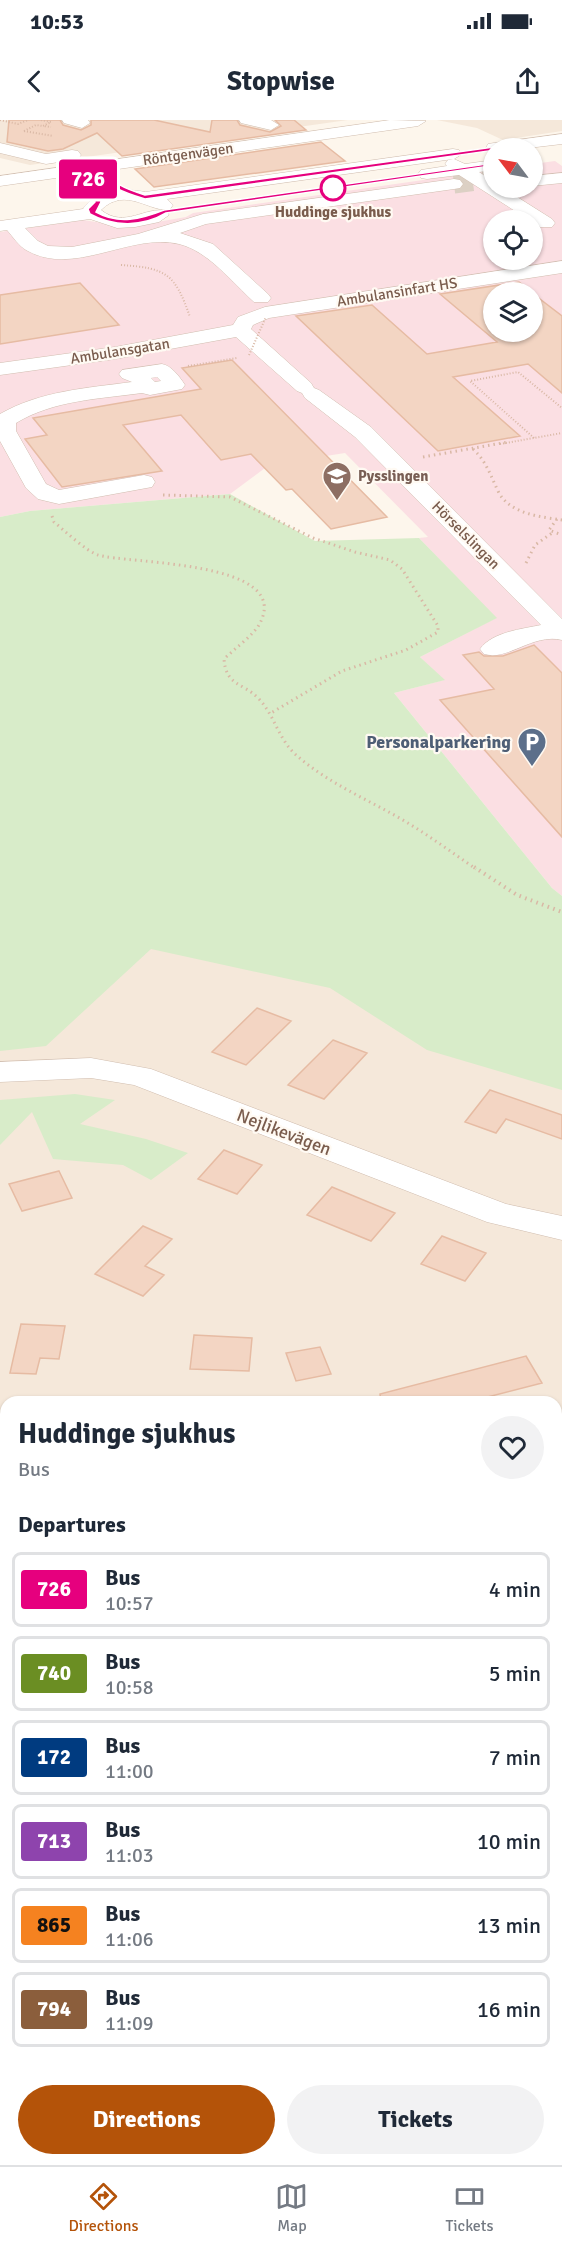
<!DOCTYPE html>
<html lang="en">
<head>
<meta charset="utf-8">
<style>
  body { margin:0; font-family:Signika,sans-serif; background:#f2f2f3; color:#1f2937; height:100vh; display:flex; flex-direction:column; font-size:22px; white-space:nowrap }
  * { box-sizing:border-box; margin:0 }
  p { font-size:20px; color:#747a83 }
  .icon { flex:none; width:33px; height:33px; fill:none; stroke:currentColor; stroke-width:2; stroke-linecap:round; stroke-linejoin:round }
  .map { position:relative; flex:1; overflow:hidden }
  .side { position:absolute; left:0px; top:1276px; width:562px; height:770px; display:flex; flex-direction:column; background:#fff; border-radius:18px 18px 0 0; box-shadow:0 2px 4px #0004 }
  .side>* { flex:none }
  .badge { padding:0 12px; border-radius:4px; font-size:21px; line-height:39px }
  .needle { width:39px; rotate:302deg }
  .controls { position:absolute; left:483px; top:18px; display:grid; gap:12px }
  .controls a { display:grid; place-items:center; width:60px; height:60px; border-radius:50%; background:#fff; box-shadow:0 2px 4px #0004; font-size:30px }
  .map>.badge { position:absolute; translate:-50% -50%; box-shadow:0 0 0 3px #fff }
  h2 { padding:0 18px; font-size:22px; line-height:54px }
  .round { display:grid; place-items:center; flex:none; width:63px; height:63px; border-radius:32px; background:#f2f2f3 }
  .overview { display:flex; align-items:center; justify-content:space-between; height:102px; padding:0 18px }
  h1 { font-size:28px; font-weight:800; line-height:45px }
  .button { display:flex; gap:12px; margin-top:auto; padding:12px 18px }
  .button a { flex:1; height:69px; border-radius:36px; background:#b45309; color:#fff; font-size:24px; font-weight:800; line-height:69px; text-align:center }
  .button a+a { background:#f2f2f3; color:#1f2937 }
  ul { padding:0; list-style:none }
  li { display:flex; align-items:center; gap:18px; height:75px; margin:0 12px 9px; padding:0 6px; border:3px solid #e0e1e3; border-radius:9px }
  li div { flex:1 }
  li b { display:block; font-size:22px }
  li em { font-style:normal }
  li .badge { min-width:66px; font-weight:700; text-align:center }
  .status { display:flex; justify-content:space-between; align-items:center; height:42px; padding:0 30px; background:#fff; direction:ltr }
  .status svg { height:16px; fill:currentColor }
  header { display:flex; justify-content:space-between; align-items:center; height:78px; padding:0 18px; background:#fff; font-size:27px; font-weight:800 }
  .dock { display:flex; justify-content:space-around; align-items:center; height:84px; border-top:2px solid #e0e1e3; background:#fff; font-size:16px; color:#747a83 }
  .dock a { display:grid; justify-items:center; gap:3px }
  .dock .selected { color:#b45309 }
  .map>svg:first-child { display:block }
</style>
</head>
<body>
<div class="status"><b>10:53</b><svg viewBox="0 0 49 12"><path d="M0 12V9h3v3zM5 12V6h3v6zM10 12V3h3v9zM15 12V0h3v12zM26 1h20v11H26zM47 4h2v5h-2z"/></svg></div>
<header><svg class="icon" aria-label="back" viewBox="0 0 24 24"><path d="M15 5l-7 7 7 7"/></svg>Stopwise<svg class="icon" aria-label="share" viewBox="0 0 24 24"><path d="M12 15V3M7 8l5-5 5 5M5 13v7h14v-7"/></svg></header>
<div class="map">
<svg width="562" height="2045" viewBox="0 0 562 2045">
  <rect width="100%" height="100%" fill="#fdf6ec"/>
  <path fill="#f5e8da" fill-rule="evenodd" d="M0 0H348L30 45 0 38Z
    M437 0H562V11L503 20 477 8Z
    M0 558 562 883V2045H0ZM6 1282H556V2040H6Z"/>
  <path fill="#fbdfe3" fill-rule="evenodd" d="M555 41 562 46V776L552 768 394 573 444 560 420 537 496 498 419 418 428 417 345 333 269 345 230 374 30 391 0 397V112L83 100 128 107 186 97 193 93 493 50 494 68H532L533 44ZM494 100H532V140H494ZM494 172H532V212H494Z"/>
  <path fill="#d8ecc9" d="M230 374 315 421 419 418 497 498 420 537 445 560 394 573 552 768 562 776V970L427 930 330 868 151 829 46 926 0 931V397L30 391Z
    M75 974 115 980 80 1004 146 1019 188 1033 151 1060 123 1045 53 1039 32 992 0 1025V980Z
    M0 1459H6V2040H271V2045H0Z"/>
  <path fill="#f3d5c3" stroke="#e6bba3" stroke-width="1.5" d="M9 0H60L63 5 81 10 91 5V0H154L210 12 212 0H237L240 5 270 12 281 6 275 0H294L306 10 122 36 97 13 63 29 48 31 7 22Z
    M321 22 345 41 154 67 135 49Z
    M519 162 532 172H494V212H532V173L562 196V273L528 244 453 257 520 316 438 331 296 196 372 185 427 234 497 222 440 174Z
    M80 163 119 205 0 224V175Z
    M232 240 387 397 331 409 292 369 286 370 251 334 221 340 181 295 123 305 162 351 62 367 25 319 47 315 33 298 201 269 182 248Z
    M534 525 562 553V717L440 580 494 569 463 535 479 532 484 536H503Z
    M257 888 291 901 246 945 212 932Z
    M333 920 367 933 324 979 288 965Z
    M490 970 562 995V1019L506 999 496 1013 465 1002Z
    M224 1030 262 1045 237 1074 198 1059Z
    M59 1051 72 1078 22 1091 9 1064Z
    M332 1067 395 1093 371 1121 307 1095Z
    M143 1106 172 1119 145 1146 164 1155 143 1176 95 1154Z
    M442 1116 486 1133 465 1161 421 1144Z
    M21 1204 65 1206 59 1239 40 1238 36 1254 10 1253Z
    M194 1215 252 1218 249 1251 190 1249Z
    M320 1227 331 1254 296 1261 286 1233Z
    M526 1236 542 1263 468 1282H381L380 1274Z"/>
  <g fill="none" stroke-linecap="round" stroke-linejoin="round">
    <path stroke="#dcd0c4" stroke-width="19" stroke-dasharray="19 10" stroke-linecap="butt" d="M454 64 494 59"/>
    <g stroke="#d1beb0" stroke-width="1">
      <path id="minor" d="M62 0H88L90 3 82 8 64 3Z
        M239 0H271L279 5 271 10 241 3Z
        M390 0 426 1 418 6 0 66V56Z
        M562 14V24L528 28H494V33L486 28 488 24 494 23Z
        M0 23 46 34 72 30 78 31 81 35 78 39 46 44 0 33Z
        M453 29 459 30 462 34 454 39 465 44 494 40V50L479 52 494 62V68H503L552 99 555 103 552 107H540L459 55 427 59 421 58 418 54 421 50 447 46 445 44 448 40 453 39 167 79 173 85 170 89C151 94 126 65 101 90 125 109 145 86 166 91L169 95 159 102 135 107 117 108 90 99 25 108 38 121 48 126 72 127 138 114 203 94 454 59 460 60 463 64 460 68 454 69 206 104 180 113 213 124 268 174 271 178 268 182H254C232 162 208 131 179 124 130 112 74 158 26 130 19 126 13 117 7 110L0 111V101L83 89C97 69 123 68 145 72Z
        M562 53V63L532 66V56Z
        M562 141V153L269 198 253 205 251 209 311 263 314 268 319 270 371 307 562 499V520C532 513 509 541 484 534L480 529C492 512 522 509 541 505L355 317 305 278 302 273 297 271 236 217 115 239 0 255V243L115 227 233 205 238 197 265 187Z
        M162 244C172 246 179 256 185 265L182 269 150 275 142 273C99 279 54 280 16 303V311L46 364 59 370 144 355 152 357 155 362 152 367 59 384 38 379 26 368 0 321V294C40 271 87 268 132 262L122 258 119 254 122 250ZM157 257 161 261 155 262 151 258Z
        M91 938 151 949 506 1084 562 1096V1120L487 1102 134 965 91 958 0 962V942Z
        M562 1340V1370L556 1372V1342Z
        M0 1416H6V1448H0Z
        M556 1911 562 1913V1977L556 1975Z"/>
    </g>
    <path stroke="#d9b8a5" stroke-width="2" stroke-dasharray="1 2" stroke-linecap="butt" d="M0 0 18 4 28 0
      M41 0 51 2 43 6 51 7
      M24 11 53 16
      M24 11 36 5 43 6
      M121 145C167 148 175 154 190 197
      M188 246 237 238
      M534 318 470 261 518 252 562 288
      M500 324 562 313"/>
    <path stroke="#d9b8a5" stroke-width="3" stroke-dasharray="1.5 4" stroke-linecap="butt" d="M473 329C487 342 491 357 499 373 511 394 541 397 562 400
      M423 337 508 322
      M163 375 230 377 313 418 355 432 390 440 402 449 438 506V512L406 530 342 551 271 593
      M52 396 54 402C65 411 86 431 98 435 127 444 293 440 260 503 255 514 233 530 224 539 226 566 242 562 258 578 274 594 278 618 295 634 325 661 362 677 396 696 424 712 450 731 476 749
      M557 399 549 410 562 415
      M526 443 535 425 552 413"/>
    <path stroke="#d9b8a5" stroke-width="4" stroke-dasharray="1.5 4.5" stroke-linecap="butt" d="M474 747 517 775 562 792"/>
    <use href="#minor" fill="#fff" fill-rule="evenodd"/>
    <path stroke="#d9b8a5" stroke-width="2" stroke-dasharray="1 2" stroke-linecap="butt" d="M249 235 266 197"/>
  </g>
  <path fill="#e6007e" stroke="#fff" stroke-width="1.5" d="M494 27 496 30 145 79C122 72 111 68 95 50L80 52 98 65 101 82 96 92C119 105 141 99 164 90L494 43 497 45 166 93C143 107 113 107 90 94L88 89 95 82 92 66 71 51 98 46C114 64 123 68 145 75Z"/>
  <defs>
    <g id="school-pin" transform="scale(1.5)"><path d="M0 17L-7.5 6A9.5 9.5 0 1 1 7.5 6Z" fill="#8d6e63" stroke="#fffaf3"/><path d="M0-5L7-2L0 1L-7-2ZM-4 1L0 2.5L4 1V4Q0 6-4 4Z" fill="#fff"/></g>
    <g id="parking-pin" transform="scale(1.5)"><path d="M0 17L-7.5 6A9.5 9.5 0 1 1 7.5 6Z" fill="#5c6f8a" stroke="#fffaf3"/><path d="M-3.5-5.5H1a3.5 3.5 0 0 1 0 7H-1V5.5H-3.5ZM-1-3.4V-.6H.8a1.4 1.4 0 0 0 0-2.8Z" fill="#fff"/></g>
  </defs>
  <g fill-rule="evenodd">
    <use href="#school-pin" x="337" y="356"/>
    <use href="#parking-pin" x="532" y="622"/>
  </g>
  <circle fill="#fff" stroke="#e6007e" stroke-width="3" cx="333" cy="68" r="12"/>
  <g text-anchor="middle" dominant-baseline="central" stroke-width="4.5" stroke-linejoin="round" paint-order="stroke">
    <g font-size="15" fill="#7a5c4d" stroke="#fffaf3">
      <text transform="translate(188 34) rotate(-8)">Röntgenvägen</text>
      <text transform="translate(397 172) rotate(-9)">Ambulansinfart HS</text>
      <text transform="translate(120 231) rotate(-9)">Ambulansgatan</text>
      <text transform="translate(466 415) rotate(45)">Hörselslingan</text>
    </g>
    <g font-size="15" font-weight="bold" fill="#7a5c4d" stroke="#fffaf3">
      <text x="333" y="92">Huddinge sjukhus</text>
    </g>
    <g font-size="15" font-weight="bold" fill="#785e54" stroke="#fffaf3" text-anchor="start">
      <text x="358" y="356">Pysslingen</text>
    </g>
    <g font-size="18" font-weight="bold" fill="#4e5e75" stroke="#fffaf3" text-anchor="end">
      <text x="511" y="622">Personalparkering</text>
    </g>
    <g font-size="18" fill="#7a5c4d" stroke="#fffaf3">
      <text transform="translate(284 1012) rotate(21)">Nejlikevägen</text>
    </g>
  </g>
</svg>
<div class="controls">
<a><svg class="needle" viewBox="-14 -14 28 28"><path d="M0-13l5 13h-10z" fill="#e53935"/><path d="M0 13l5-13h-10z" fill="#747a83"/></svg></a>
<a><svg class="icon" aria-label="locate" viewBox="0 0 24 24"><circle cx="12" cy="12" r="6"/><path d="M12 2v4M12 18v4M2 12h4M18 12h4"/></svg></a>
<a><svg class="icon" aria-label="layers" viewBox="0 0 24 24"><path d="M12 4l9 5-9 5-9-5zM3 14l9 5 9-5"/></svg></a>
</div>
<b class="badge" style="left:88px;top:59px;background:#e6007e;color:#fff">726</b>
<section class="side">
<div class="overview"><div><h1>Huddinge sjukhus</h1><p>Bus</p></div><a class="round"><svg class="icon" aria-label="heart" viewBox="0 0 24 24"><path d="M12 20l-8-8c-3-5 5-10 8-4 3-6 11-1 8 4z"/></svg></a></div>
<h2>Departures</h2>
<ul>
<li><span class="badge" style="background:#e6007e;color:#fff">726</span><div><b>Bus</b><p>10:57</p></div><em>4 min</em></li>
<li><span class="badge" style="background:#6b8e23;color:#fff">740</span><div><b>Bus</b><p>10:58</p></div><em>5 min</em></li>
<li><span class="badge" style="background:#003b80;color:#fff">172</span><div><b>Bus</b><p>11:00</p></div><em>7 min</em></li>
<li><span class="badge" style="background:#8e44ad;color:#fff">713</span><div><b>Bus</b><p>11:03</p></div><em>10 min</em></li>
<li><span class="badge" style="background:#f58220;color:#111">865</span><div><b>Bus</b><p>11:06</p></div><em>13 min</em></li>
<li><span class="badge" style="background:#8b5e3c;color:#fff">794</span><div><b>Bus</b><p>11:09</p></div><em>16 min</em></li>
</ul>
<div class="button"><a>Directions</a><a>Tickets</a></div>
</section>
</div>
<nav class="dock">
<a class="selected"><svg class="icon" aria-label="directions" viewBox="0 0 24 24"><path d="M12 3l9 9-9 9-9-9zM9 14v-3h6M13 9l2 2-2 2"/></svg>Directions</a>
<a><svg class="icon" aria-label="map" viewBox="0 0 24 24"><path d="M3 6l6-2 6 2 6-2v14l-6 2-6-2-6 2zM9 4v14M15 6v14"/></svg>Map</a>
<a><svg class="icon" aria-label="tickets" viewBox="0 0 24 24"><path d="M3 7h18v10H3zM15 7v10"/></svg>Tickets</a>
</nav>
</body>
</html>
